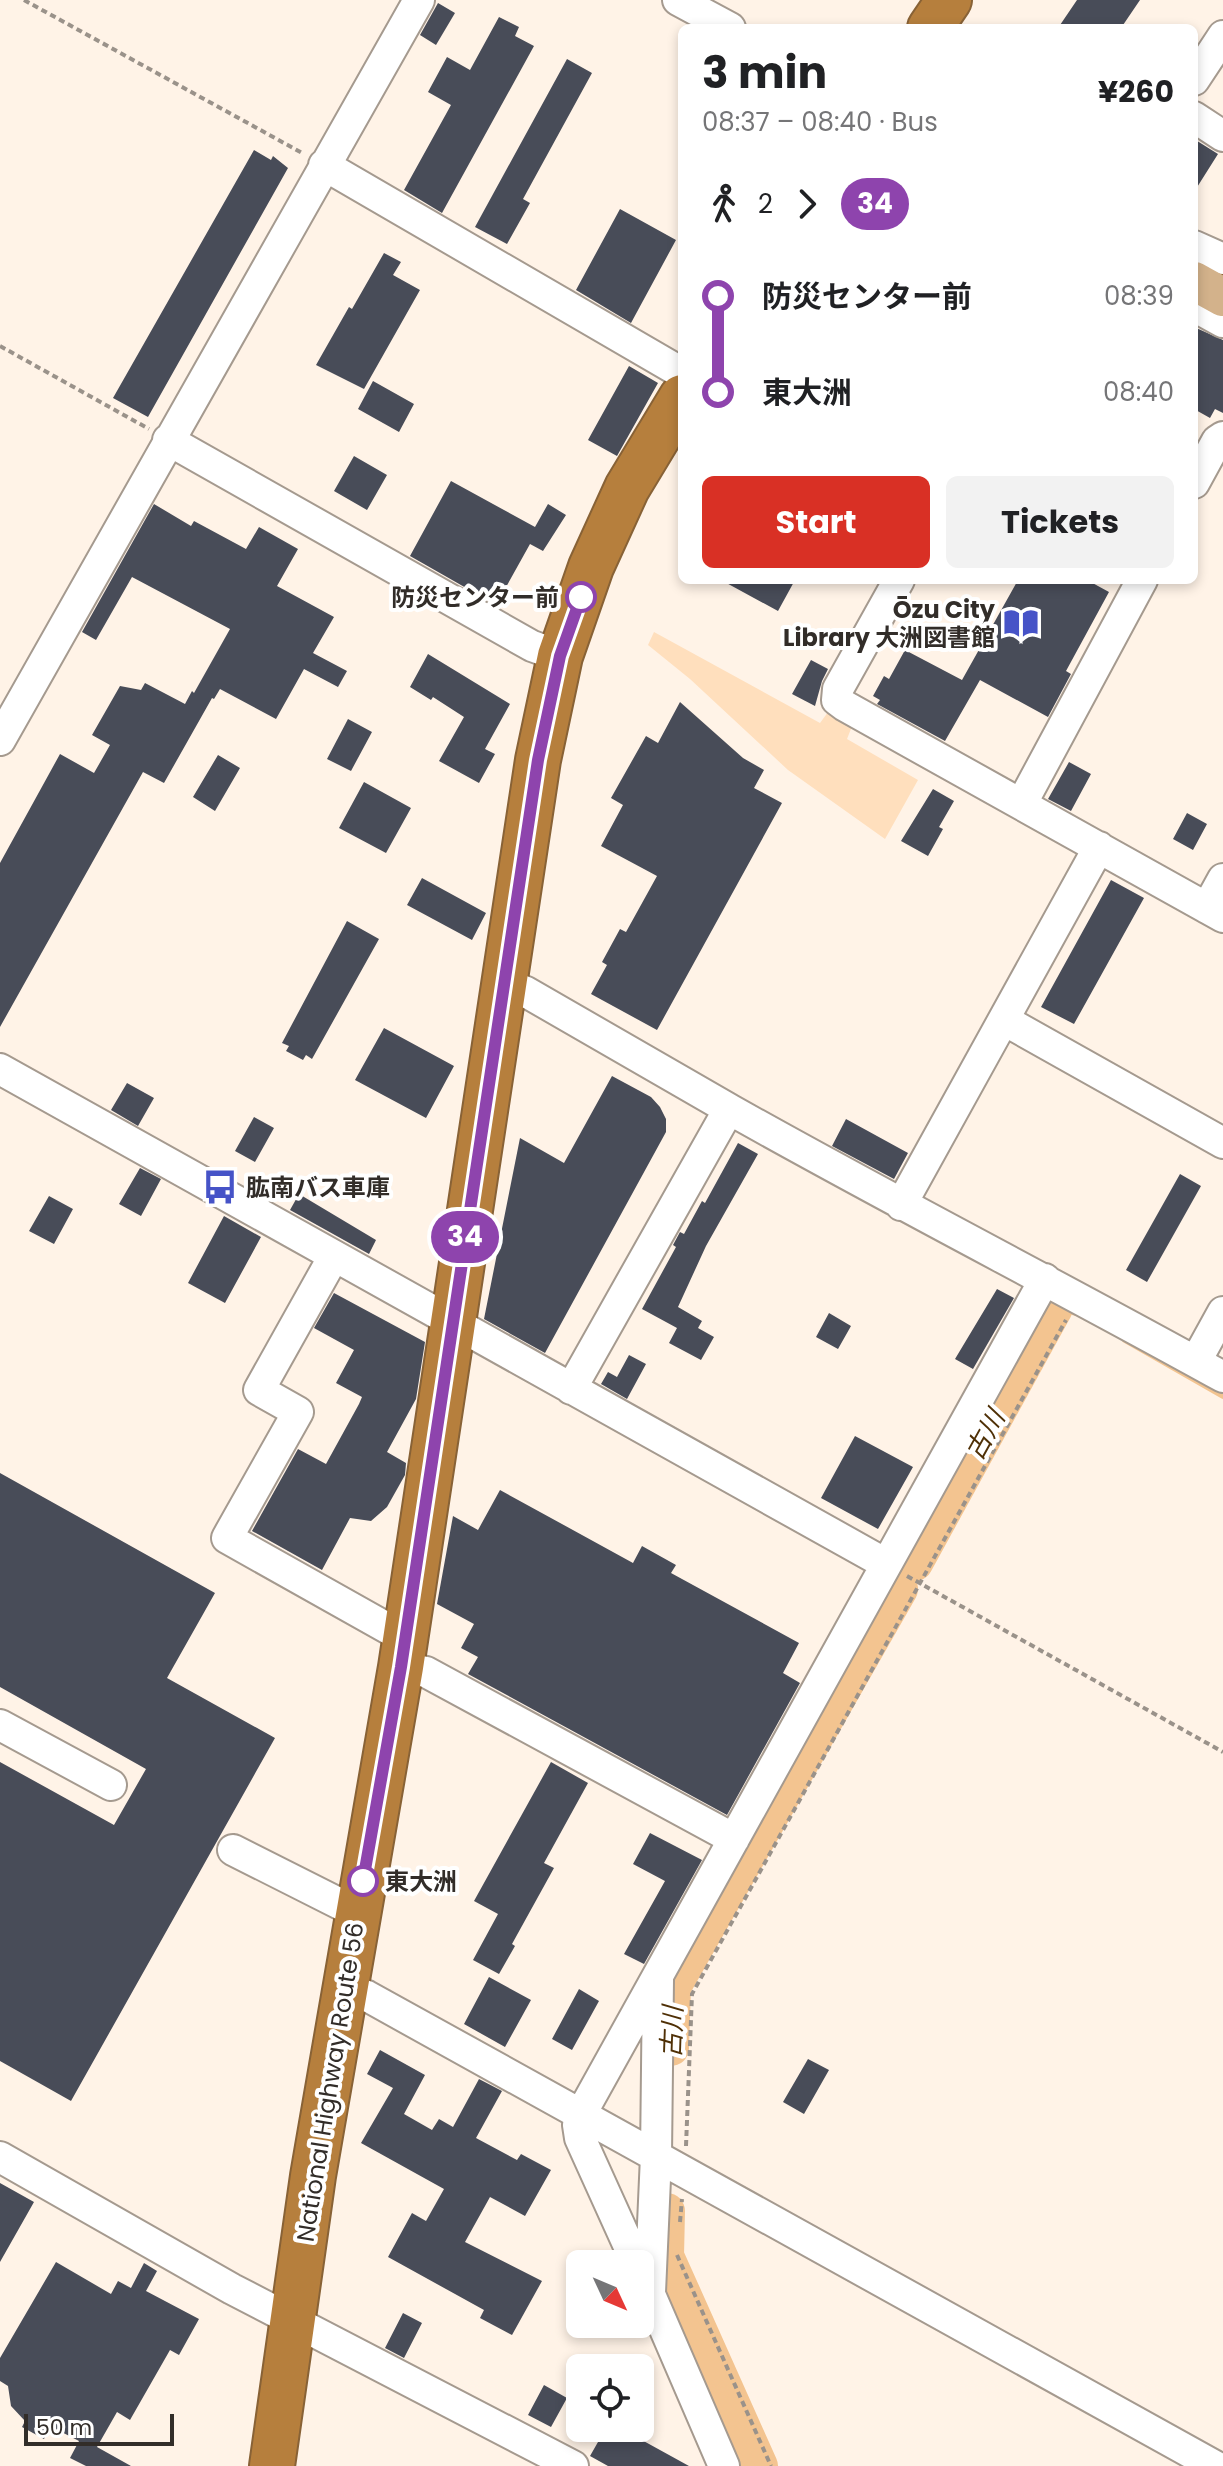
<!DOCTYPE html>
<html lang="en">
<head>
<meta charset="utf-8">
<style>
  body { margin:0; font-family:Poppins,"Noto Sans JP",sans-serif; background:#f2f2f2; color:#202124; height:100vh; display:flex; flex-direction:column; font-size:30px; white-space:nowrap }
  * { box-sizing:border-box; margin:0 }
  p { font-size:26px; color:#757577 }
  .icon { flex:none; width:44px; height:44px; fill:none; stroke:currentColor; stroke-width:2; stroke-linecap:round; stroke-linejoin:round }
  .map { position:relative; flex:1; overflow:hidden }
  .sheet { position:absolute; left:678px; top:24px; width:520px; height:560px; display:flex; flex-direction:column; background:#fff; border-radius:12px; box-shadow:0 4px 12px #0003 }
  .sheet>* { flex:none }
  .badge { padding:0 16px; border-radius:26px; font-size:28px; line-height:52px }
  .needle { width:52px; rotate:134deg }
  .tools { position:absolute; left:566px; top:2250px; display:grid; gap:16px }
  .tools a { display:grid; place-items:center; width:88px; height:88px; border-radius:12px; background:#fff; box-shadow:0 4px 12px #0003; font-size:40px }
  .scale { position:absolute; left:24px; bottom:20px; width:150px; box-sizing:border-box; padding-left:8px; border:4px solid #322d29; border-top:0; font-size:22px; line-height:28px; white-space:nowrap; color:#322d29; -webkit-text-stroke:6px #fff; paint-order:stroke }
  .map>.badge { position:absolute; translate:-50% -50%; box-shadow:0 0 0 4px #fff }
  .legs { display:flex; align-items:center; gap:12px; height:88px; padding:0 24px; font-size:26px }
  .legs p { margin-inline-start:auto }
  .summary { display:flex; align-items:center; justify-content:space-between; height:136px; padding:0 24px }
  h1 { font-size:44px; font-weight:700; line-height:60px }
  .cta { display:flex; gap:16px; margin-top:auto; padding:16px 24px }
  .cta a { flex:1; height:92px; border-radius:12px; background:#d93025; color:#fff; font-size:32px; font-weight:700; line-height:92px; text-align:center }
  .cta a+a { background:#f2f2f2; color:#202124 }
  ul { padding:0 24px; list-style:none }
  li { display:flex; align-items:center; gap:28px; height:96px; font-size:30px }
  li i { display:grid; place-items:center; width:12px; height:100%; margin:0 10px; background:currentColor }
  li i::after { content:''; width:20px; height:20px; margin:-10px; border:6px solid; border-radius:50%; background:#fff }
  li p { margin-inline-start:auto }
  li:first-child i { background:linear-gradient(#0000 50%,currentColor 0) }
  li:last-child i { background:linear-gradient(currentColor 50%,#0000 0) }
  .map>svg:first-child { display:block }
</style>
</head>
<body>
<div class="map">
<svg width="1223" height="2466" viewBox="0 0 1223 2466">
  <rect width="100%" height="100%" fill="#fff3e7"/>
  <path fill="#ffdfbd" d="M654 632 820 723 834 704 854 721 847 739 918 780 885 839 788 770 690 679 648 645Z"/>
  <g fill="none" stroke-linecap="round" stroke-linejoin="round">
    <path stroke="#f3c490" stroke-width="6" d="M1055 1308 1077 1313
      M1125 1340 1223 1396"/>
    <path stroke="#f3c490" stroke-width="36" d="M915 1563 1055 1308
      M671 2048 673 1987 900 1589
      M667 2211 666 2256 760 2466"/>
  </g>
  <path fill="#484c58" d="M1077 0H1140L1121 28H1058Z
    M438 3 455 13 436 45 420 35Z
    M499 17 519 27 515 36 534 46 442 213 404 190 451 105 428 92 447 57 470 70Z
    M567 59 592 73 523 199 530 203 507 244 475 227Z
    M1194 139 1218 154 1194 192Z
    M254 150 271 160 273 156 288 168 148 417 113 398Z
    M620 209 676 240 631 323 576 290Z
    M384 253 401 262 393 275 420 290 364 389 316 365 349 307 352 309Z
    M1194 327 1223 340V413L1215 409 1210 418 1194 409Z
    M629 366 658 383 617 456 588 440Z
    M373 381 414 404 399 432 358 409Z
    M354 456 387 475 367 510 334 491Z
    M451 481 535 527 548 504 566 515 543 551 530 544 496 605 410 556Z
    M154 504 191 526 194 521 246 549 259 527 298 549 277 586 334 617 313 653 347 671 338 687 304 669 276 719 220 689 214 699 212 698 164 783 143 772 0 1027V863L60 754 94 773 110 745 92 735 120 686 141 690 145 683 185 704 192 691 194 693 230 629 132 577 96 640 82 632Z
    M721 580H795L778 611Z
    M1018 580H1087L1109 592 1066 671 1071 674 1048 717 980 680 945 741 877 704 880 700 873 696 884 676 889 679 905 650 962 680Z
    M428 654 510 704 485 749 495 754 479 783 439 761 464 717 433 697 431 700 410 687Z
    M811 660 828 669 822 681 815 706 792 694Z
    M680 702 743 758 764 770 754 788 782 803 657 1030 591 994 607 965 602 962 620 929 626 932 657 876 601 846 623 805 611 798 646 736 658 743Z
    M348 719 372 732 351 771 327 759Z
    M218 755 240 768 215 811 193 797Z
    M1069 762 1091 774 1071 811 1048 799Z
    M364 782 411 808 386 853 339 828Z
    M933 789 954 801 939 827 943 829 928 856 901 841Z
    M1187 813 1207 824 1193 850 1173 839Z
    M422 878 486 913 472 940 407 905Z
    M1111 880 1144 898 1074 1024 1041 1007Z
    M347 921 379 939 312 1059 306 1055 303 1060 286 1051 289 1046 282 1043Z
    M384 1028 454 1066 426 1118 355 1080Z
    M612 1076 651 1097 660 1107 666 1119V1132L545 1353 484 1319 520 1138 564 1163Z
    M127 1083 154 1098 138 1126 111 1110Z
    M254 1117 274 1128 255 1162 235 1151Z
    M846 1119 908 1153 894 1179 832 1146Z
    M738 1143 758 1154 706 1246 678 1307 702 1321 698 1328 714 1337 701 1360 669 1343 677 1328 642 1309 676 1247 673 1245 680 1232 684 1234 702 1201 705 1203Z
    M140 1168 161 1179 141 1216 119 1204Z
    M1180 1174 1201 1186 1147 1282 1126 1270Z
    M299 1194 376 1240 369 1254 290 1210Z
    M49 1196 73 1209 54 1244 29 1231Z
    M224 1216 261 1237 225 1303 188 1283Z
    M997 1289 1014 1298 973 1369 955 1359Z
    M334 1293 425 1342 416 1399 387 1452 406 1463 405 1475 387 1507 371 1521 350 1518 322 1570 252 1531 298 1449 326 1464 359 1404 362 1397 336 1383 354 1350 314 1328Z
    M829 1313 851 1326 838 1349 816 1337Z
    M629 1355 646 1364 627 1399 601 1384 608 1372 617 1377Z
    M855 1436 913 1467 878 1529 821 1498Z
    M0 1473 215 1593 167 1678 275 1738 71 2101 0 2061V1762L114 1825 146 1769 0 1687Z
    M500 1490 633 1563 642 1546 676 1565 671 1573 799 1643 783 1673 800 1683 727 1815 468 1674 478 1657 461 1648 474 1624 437 1604 453 1516 478 1530Z
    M551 1762 588 1783 544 1863 554 1868 512 1944 515 1946 499 1974 473 1960 498 1914 474 1901Z
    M650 1833 702 1860 644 1964 624 1954 665 1881 633 1864Z
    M489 1977 531 2000 505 2047 464 2024Z
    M579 1989 599 2001 572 2050 552 2039Z
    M380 2050 425 2075 404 2114 432 2130 439 2119 453 2127 479 2079 502 2091 476 2138 517 2160 521 2154 551 2170 525 2216 490 2197 465 2242 542 2281 512 2335 480 2318 484 2310 388 2257 412 2213 426 2221 444 2189 361 2143 393 2088 367 2074Z
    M808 2059 829 2070 804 2114 783 2102Z
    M0 2183 34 2202 0 2262Z
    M56 2262 111 2294 118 2281 131 2288 144 2263 157 2271 146 2291 199 2319 179 2355 170 2350 130 2420 117 2412 97 2447 131 2466H86L70 2458 79 2441 50 2426 44 2439 22 2427 25 2421 11 2406 8 2386 0 2381V2358Z
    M403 2313 422 2323 404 2358 385 2348Z
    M544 2385 567 2398 551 2427 528 2415Z
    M606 2428H620L689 2466H608L590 2456Z"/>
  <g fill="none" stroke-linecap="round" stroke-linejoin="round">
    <g stroke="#a59a8f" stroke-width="34">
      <path id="minor" d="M678 0 730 28
        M1194 80 1223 36
        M1194 117 1223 136
        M324 165 682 373
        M1194 246 1223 259
        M1194 306 1223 322
        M168 440 532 646 560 656
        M1194 483 1217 441 1223 437
        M899 580 838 689 837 700 845 706 1223 917
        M0 740 419 0
        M1022 803 1142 580
        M1207 908 1223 879
        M504 983 526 992 729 1109
        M1004 1020 1223 1143
        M0 1069 886 1564
        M901 1205 1099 847
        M334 1256 259 1390 298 1412 227 1538 405 1638
        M1196 1361 1223 1312
        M571 1389 729 1109C892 1201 1059 1286 1223 1377
        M401 1667 426 1672 734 1839
        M0 1725 111 1785
        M233 1850 358 1913
        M346 1989 367 1996 1215 2466
        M0 2157 232 2289 573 2466
        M637 2264 580 2138 578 2125 581 2114 1045 1279
        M642 2276 724 2466
        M650 2292 656 2156 658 1980"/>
    </g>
    <g stroke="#886236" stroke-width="42">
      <path id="major" d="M1194 281 1223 297"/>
    </g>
    <g stroke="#886236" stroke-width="48">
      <path id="highway" d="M930 28 949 0
        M272 2466 313 2176 401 1667 538 760 560 656 591 567 627 488 682 397"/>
    </g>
    <path stroke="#9a928a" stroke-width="4" stroke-dasharray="6 4" stroke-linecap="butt" d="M24 0 304 154
      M0 346 149 429
      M907 1576 1223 1752
      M686 2146 692 1994 1066 1320
      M680 2222 682 2199
      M677 2255 771 2466"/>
    <use href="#minor" stroke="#fff" stroke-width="30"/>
    <use href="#major" stroke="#d3b28b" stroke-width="38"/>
    <use href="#highway" stroke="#b67f3d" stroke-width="44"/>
  </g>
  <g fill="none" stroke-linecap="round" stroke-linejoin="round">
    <g stroke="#fff" stroke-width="18">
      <path id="line-1" d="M363 1881 401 1667 538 760 560 656 581 597"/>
    </g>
    <use href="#line-1" stroke="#8e44ad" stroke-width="12"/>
  </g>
  <defs>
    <g id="library-bare" transform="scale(2.76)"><path d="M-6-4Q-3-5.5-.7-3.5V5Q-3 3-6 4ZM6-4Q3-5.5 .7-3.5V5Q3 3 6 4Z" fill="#4653c7" stroke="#fff" stroke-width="2.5" paint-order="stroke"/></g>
    <g id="bus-bare" transform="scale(2.76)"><path d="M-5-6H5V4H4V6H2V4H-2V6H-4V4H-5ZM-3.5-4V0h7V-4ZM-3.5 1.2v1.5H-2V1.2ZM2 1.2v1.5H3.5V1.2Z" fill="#4653c7" stroke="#fff" stroke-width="2.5" paint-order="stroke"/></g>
  </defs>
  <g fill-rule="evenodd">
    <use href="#library-bare" x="1021" y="623"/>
    <use href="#bus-bare" x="220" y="1187"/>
  </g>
  <g fill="#fff" stroke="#8e44ad" stroke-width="4">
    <circle cx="581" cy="597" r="14"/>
    <circle cx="363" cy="1881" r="14"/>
  </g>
  <g text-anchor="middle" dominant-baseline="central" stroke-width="8" stroke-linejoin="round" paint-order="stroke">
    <g font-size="24" font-weight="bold" fill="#322d29" stroke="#fff" text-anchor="end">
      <text x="559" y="597">防災センター前</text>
      <text x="385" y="1881" text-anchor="start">東大洲</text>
    </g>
    <g font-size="24" font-weight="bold" fill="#322d29" stroke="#fff" text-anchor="end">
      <text x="995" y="609">Ōzu City<tspan x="995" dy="28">Library 大洲図書館</tspan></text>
      <text x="246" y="1187" text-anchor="start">肱南バス車庫</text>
    </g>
    <g font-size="24" fill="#322d29" stroke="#fff">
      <text transform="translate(330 2082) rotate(-81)">National Highway Route 56</text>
    </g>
    <g font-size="26" font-style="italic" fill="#4f3006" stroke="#fff">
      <text transform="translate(985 1435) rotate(-61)">古川</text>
      <text transform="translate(672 2032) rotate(-88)">古川</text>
    </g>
  </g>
</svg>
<div class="tools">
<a><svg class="needle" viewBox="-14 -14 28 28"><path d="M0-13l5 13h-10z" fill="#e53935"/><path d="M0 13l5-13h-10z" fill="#757577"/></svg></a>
<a><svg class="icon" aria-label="locate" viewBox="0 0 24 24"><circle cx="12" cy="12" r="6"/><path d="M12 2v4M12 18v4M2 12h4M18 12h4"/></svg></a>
</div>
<div class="scale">50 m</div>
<b class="badge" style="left:465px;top:1237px;background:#8e44ad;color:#fff">34</b>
<section class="sheet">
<div class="summary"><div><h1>3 min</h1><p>08:37 – 08:40 · Bus</p></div><b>¥260</b></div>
<div class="legs"><svg class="icon" aria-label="walk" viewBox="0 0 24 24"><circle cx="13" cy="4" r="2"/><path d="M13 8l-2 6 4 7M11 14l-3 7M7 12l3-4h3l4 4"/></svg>2<svg class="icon" aria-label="forward" viewBox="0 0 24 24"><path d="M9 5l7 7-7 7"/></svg><b class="badge" style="background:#8e44ad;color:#fff">34</b></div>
<ul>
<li><i style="color:#8e44ad"></i><b>防災センター前</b><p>08:39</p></li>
<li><i style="color:#8e44ad"></i><b>東大洲</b><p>08:40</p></li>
</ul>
<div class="cta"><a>Start</a><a>Tickets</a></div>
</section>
</div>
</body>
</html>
